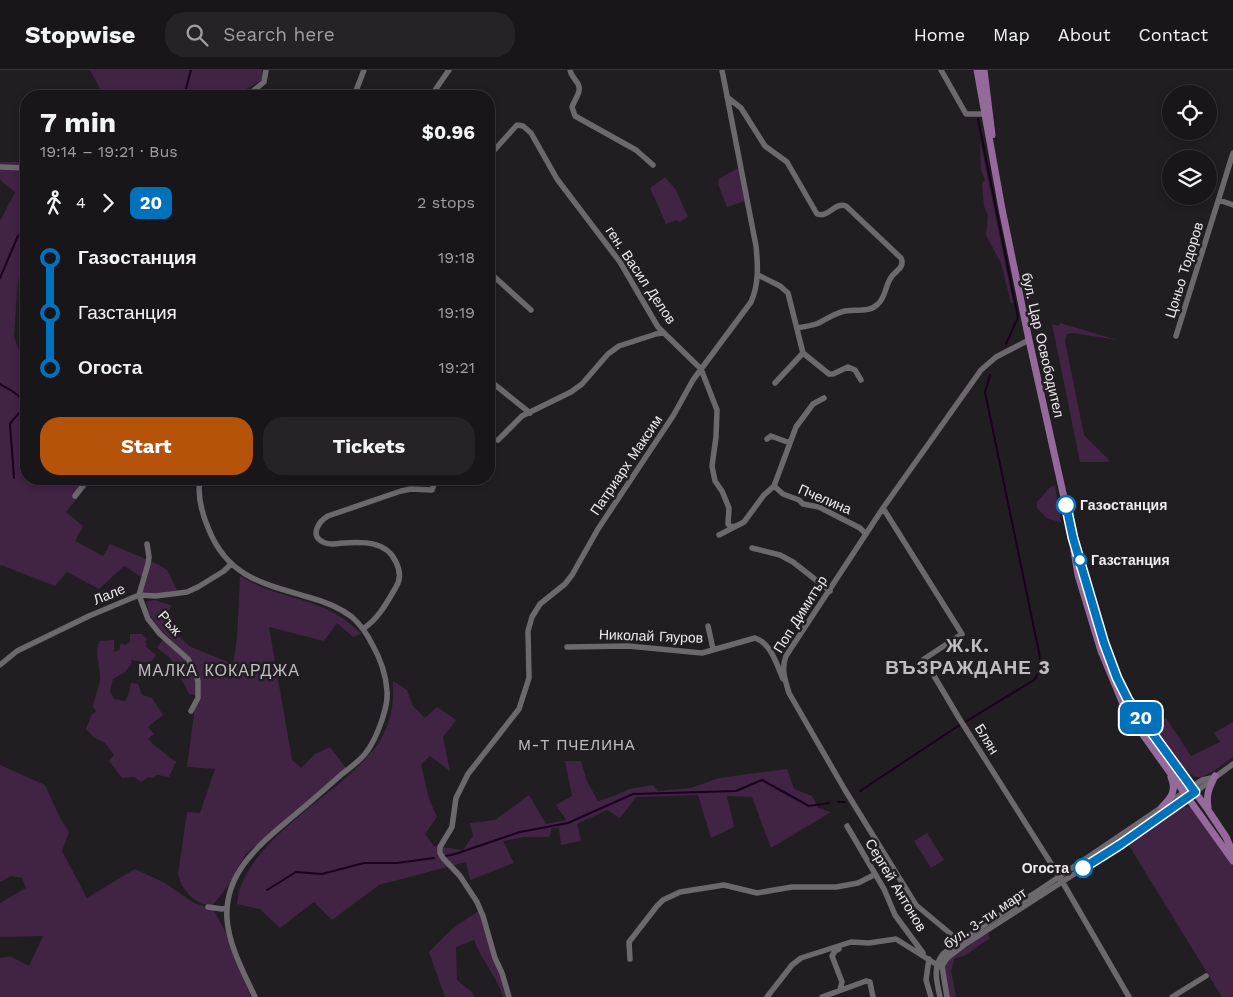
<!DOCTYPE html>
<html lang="en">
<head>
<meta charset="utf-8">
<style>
  body { margin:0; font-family:"Work Sans",sans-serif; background:#262327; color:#f1f3f6; height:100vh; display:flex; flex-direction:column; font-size:19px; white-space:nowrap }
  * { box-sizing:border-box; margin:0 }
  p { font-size:16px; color:#9f9fa2 }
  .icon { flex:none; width:28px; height:28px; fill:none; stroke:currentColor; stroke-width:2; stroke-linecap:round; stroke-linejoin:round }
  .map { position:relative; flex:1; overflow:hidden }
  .drawer { position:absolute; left:20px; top:20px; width:475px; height:395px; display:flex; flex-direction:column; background:#19161a; border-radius:20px; box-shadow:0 2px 8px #0003,0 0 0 1px #373539 }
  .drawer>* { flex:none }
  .badge { padding:0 10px; border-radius:8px; font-size:18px; line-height:32px }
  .tools { position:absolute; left:1162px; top:15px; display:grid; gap:10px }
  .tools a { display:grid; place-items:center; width:55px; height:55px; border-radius:50%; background:#19161a; box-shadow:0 2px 8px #0003,0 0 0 1px #373539; font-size:25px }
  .map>.badge { position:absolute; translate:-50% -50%; box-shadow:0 0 0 2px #fff }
  .legs { display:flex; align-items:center; gap:8px; height:55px; padding:0 20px; font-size:16px }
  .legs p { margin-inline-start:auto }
  .summary { display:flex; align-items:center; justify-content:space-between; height:85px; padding:0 20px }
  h1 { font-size:28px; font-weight:700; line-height:38px }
  .button { display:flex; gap:10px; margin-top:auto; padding:10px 20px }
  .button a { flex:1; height:58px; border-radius:20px; background:#b45309; color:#fff; font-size:20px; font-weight:700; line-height:58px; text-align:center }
  .button a+a { background:#262327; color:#f1f3f6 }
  ul { padding:0 20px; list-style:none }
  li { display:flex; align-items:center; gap:18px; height:55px; font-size:19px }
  li i { display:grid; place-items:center; width:8px; height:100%; margin:0 6px; background:currentColor }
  li i::after { content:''; width:12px; height:12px; margin:-6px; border:4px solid; border-radius:50%; background:#19161a }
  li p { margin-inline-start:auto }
  li:first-child i { background:linear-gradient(#0000 50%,currentColor 0) }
  li:last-child i { background:linear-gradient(currentColor 50%,#0000 0) }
  header { display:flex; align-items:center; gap:30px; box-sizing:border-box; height:70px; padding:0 25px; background:#19161a; border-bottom:1px solid #373539 }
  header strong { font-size:24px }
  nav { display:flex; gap:28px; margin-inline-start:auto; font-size:18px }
  .search { width:350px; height:45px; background:#262327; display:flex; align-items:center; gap:12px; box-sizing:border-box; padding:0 18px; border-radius:20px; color:#9f9fa2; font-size:19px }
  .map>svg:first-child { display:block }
</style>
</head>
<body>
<header>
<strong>Stopwise</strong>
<div class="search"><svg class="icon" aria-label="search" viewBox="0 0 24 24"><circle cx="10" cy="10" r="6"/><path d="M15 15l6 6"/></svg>Search here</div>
<nav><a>Home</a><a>Map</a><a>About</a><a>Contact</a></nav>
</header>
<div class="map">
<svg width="1233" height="927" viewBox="0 0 1233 927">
  <rect width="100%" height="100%" fill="#211e22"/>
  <path fill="#412344" d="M90 0H262V10L234 26 200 24 199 26H113L102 22Z
    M980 70 1013 233H1011L1001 193 986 165 988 146 984 136 982 114 985 110 981 100Z
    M0 92H26V184L18 211 14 266 26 302V409H93L66 442 83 456 75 471 103 486 110 474 153 492 167 500 177 520 157 524 141 522 145 509 124 496 99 519 67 502 55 516 1 495 0 497V151L15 122 0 110Z
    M742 96 748 130 727 137 718 114 719 109Z
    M665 107 676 120 688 147 680 152 676 150 666 154 650 118Z
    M1060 253 1117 270 1073 263 1067 264 1065 271 1084 365 1110 391 1108 392H1080L1052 254 1059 256Z
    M1051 416H1055L1061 452 1048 449 1037 438V432Z
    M240 506C248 510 256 515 264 518 301 532 332 533 361 564L353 567 337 553 324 571 269 557 292 690 301 698 315 684 330 677 346 698 247 783 236 800 231 812 213 835 202 834 191 827 182 816 178 804 187 742 200 743 215 699 187 697 195 636 201 629 200 611 189 587 161 560 150 545 146 532 154 530 171 535 165 555 191 577 233 594 237 568Z
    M130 564H142L147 569 145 572 147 574 145 576 156 585 150 593 131 590 132 593 125 602 113 609 110 622 114 629 125 631 128 626 131 613 138 614 142 625 152 628 163 645 148 657 154 664 148 669 155 676 176 692 169 707 157 705 153 708 148 707 141 712 134 707 122 708 109 691 114 685 105 673 94 667 86 659 91 646 96 641 93 637C94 627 99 619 100 610 101 597 93 582 100 571L114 570V582L119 580 121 573 125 575 130 572Z
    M164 568C189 590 193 592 199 626L189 624 179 605 182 603 170 588 157 578Z
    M393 611 407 620 413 636 425 648 437 637 456 650 443 667 450 701 430 686 421 694 429 729 437 747 425 764 434 776 463 780 473 766 470 753 495 750 529 725 546 754 566 750 556 735 572 726 565 691H581L587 711 598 731 614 726 629 719 653 715 658 721 691 718 719 708 787 699 794 719 812 726 818 738 831 742 771 778 752 727 727 726 734 757 711 768 698 725 636 727 620 748 607 740 577 754 581 771 561 775 559 758H552L549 767H525L503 771 514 793 470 810 466 792 379 815 332 850 314 832 280 858 260 839 237 834C238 828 238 822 241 816 256 775 308 740 341 712 356 699 372 685 382 667 392 649 394 631 393 611Z
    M1166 648 1191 686 1220 672 1214 663 1233 652V687C1226 692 1209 706 1200 707 1184 709 1162 670 1153 658Z
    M0 695 45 715 59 746 69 762 62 781 87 828 135 799 165 813 194 833 213 839 225 861 251 927H0V888L10 886 29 896 43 866 0 867V833L26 818 22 808 11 806 0 812Z
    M1184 736 1192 738 1233 796V927H1222L1128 774Z
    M927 763 944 790 931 798 914 771Z
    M480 840 509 927H503C497 906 481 890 474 870L456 877 457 910 472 922 474 927H445L429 882 452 859Z
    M986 861 990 868 964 886 955 888 951 900 956 927H947L944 892Z"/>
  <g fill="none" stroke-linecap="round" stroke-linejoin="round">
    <path stroke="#1c0020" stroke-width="2" d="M184 26 191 0
      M978 49 1018 247 1006 274
      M0 208 18 166 26 158
      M0 314C9 320 30 327 20 342 16 347 13 349 10 354L14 408
      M860 721 952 660 1034 610C1045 596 1038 579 1035 563L985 322 990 305
      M838 732H845
      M446 786 455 784 520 762 568 753 633 724 736 721 762 710 809 736 829 733
      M267 820 296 802 322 804 364 793H397L434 788"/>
    <path stroke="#6c686d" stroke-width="5.5" d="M570 0C571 5 573 6 576 11 584 20 575 28 572 37L575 46 636 80 653 95
      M941 0 966 44H984
      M247 26 264 12 266 0
      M354 26 364 0
      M431 26 449 0
      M727 27 741 38 765 76 787 92 817 144C829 148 834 132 846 136L901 188C905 197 897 200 892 206 885 215 886 227 878 234 869 243 857 239 845 241 834 243 826 250 816 254 810 256 803 257 797 258
      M489 86 517 55 523 56 531 63 557 109 620 192 658 257 701 299 717 340 716 367 712 396 715 411 722 421 729 438 728 454 731 457 736 456
      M0 97 26 98
      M1219 130 1233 135
      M489 202 531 240
      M758 205 780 216 788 223 803 283 775 313
      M1176 266 1233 83
      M803 283 829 304H833L848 297 855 300 861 310
      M489 310 530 343
      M767 369 771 366 790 373
      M498 370 522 346 571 322 582 314 608 284 619 276 656 264 663 263
      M200 409C197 426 202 444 209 460 228 507 264 514 308 527 323 531 339 537 352 547 361 555 367 564 372 574 380 588 386 604 387 621 388 631 385 641 382 650 378 662 373 674 365 684 359 691 350 698 342 704 325 719 308 734 291 748 259 775 224 803 227 849 229 876 244 903 255 927
      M774 416 783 424 799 430 803 434 819 437 860 458 866 464
      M75 426 88 409
      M883 438 962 564 924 589 959 648 1059 806 1129 927
      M719 465 744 452 764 425 774 416 796 357 813 334 824 328
      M147 474 149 487 148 494 139 525 148 549 160 564 188 589 195 603 198 611V628L191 641
      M752 478 780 485 793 492 830 521
      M708 556 713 579
      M363 559C379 548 386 534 396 517 401 509 400 500 396 492 386 470 362 472 342 473 337 474 328 475 323 472 309 466 319 451 328 446L401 421 411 419 432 420 436 409
      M567 577 628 576 702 583 755 568C771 573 777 595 783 609
      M0 595 17 581 89 546 139 525 156 526 187 522 198 517 224 501 231 494
      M847 756 884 819 895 845 923 883
      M208 837 222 839 227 837
      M964 875 916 835 845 720 789 623C785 610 781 599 786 586L883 438 981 300 996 287 1029 270
      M839 879 835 881 832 886 842 912 840 920
      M630 889 629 872 657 836 663 830 680 822 724 815 757 823 792 817H836L858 813 874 805
      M929 889 926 910 931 927
      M509 927 502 903 495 888 483 846 477 832 460 806 443 788 440 783V777L452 757 456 728 468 704 519 639 529 608 528 561 532 547 540 534 565 514 572 505 598 459 673 346 693 310 751 232C759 214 758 195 756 176L722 0
      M767 927 792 895 801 888 851 872 869 873 896 869 939 896
      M822 927 866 911 870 912 873 927
      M940 927C937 912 932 898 943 884 974 860 1008 841 1041 819 1095 783 1148 746 1202 710L1211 708
      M947 927 942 896 947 888 964 875 1121 774 1179 734 1233 694
      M1172 927 1206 906"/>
    <path stroke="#95699b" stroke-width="7" d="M977 0 1002 139 1029 270 1073 468 1104 573 1117 608 1128 630 1208 740 1226 767 1233 783
      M984 0 992 65
      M1074 481 1078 505 1101 581 1123 634 1141 662 1233 791
      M1162 737C1171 728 1177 721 1171 707
      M1208 737C1206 724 1209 718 1215 706"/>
  </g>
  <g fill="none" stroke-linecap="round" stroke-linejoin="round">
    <g stroke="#fff" stroke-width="11">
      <path id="line-1" d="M1066 435 1073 468 1104 573 1117 608 1128 630 1195 722 1121 774 1083 798"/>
    </g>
    <use href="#line-1" stroke="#0072bc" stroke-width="8"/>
  </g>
  <g fill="#fff" stroke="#0072bc" stroke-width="2.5">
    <circle cx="1066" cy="435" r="9"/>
    <circle cx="1080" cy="490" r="6"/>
    <circle cx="1083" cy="798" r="9"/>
  </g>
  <g text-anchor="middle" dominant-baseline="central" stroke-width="5" stroke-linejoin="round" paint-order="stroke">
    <g font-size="14" fill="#eeebee" stroke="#211e22">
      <text transform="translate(1184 200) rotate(-73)">Цоньо Тодоров</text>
      <text transform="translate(641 205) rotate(56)">ген. Васил Делов</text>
      <text transform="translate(1043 275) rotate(77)">бул. Цар Освободител</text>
      <text transform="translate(626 395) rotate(-56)">Патриарх Максим</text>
      <text transform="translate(825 429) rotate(23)">Пчелина</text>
      <text transform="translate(109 524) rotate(-23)">Лале</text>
      <text transform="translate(800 544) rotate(-58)">Поп Димитър</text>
      <text transform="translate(170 553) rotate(49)">Ръж</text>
      <text transform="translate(651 566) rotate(2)">Николай Гяуров</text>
      <text transform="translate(987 669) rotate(58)">Блян</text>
      <text transform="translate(896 815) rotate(59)">Сергей Антонов</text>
      <text transform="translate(985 848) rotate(-34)">бул. 3-ти март</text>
    </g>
    <g font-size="14" font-weight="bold" fill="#eeebee" stroke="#211e22" text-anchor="start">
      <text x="1080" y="435">Газoстанция</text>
      <text x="1091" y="490">Газстанция</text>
      <text x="1069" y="798" text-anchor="end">Огоста</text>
    </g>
    <g font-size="15" letter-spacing="1" fill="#c1bcc1" stroke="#211e22">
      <text x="577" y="675">М-Т ПЧЕЛИНА</text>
    </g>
    <g font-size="16" letter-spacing="1" fill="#c1bcc1" stroke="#211e22">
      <text x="219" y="600">МАЛКА КОКАРДЖА</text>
    </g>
    <g font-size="19" font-weight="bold" letter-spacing="1" fill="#c1bcc1" stroke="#211e22">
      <text x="968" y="575">Ж.К.<tspan x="968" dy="22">ВЪЗРАЖДАНЕ 3</tspan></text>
    </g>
  </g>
</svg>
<div class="tools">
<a><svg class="icon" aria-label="locate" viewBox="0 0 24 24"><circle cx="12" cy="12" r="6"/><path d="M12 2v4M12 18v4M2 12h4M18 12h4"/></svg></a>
<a><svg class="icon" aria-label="layers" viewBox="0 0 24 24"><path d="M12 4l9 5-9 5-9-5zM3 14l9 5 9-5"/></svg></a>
</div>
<b class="badge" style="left:1141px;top:648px;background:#0072bc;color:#fff">20</b>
<section class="drawer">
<div class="summary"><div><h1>7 min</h1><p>19:14 – 19:21 · Bus</p></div><b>$0.96</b></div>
<div class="legs"><svg class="icon" aria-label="walk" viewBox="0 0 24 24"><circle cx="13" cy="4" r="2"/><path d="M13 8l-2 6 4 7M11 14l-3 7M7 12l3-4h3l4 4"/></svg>4<svg class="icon" aria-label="forward" viewBox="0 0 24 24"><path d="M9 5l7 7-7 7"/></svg><b class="badge" style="background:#0072bc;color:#fff">20</b><p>2 stops</p></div>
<ul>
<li><i style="color:#0072bc"></i><b>Газoстанция</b><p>19:18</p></li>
<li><i style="color:#0072bc"></i><span>Газстанция</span><p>19:19</p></li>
<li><i style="color:#0072bc"></i><b>Огоста</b><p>19:21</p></li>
</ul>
<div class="button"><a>Start</a><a>Tickets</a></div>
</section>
</div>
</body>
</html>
